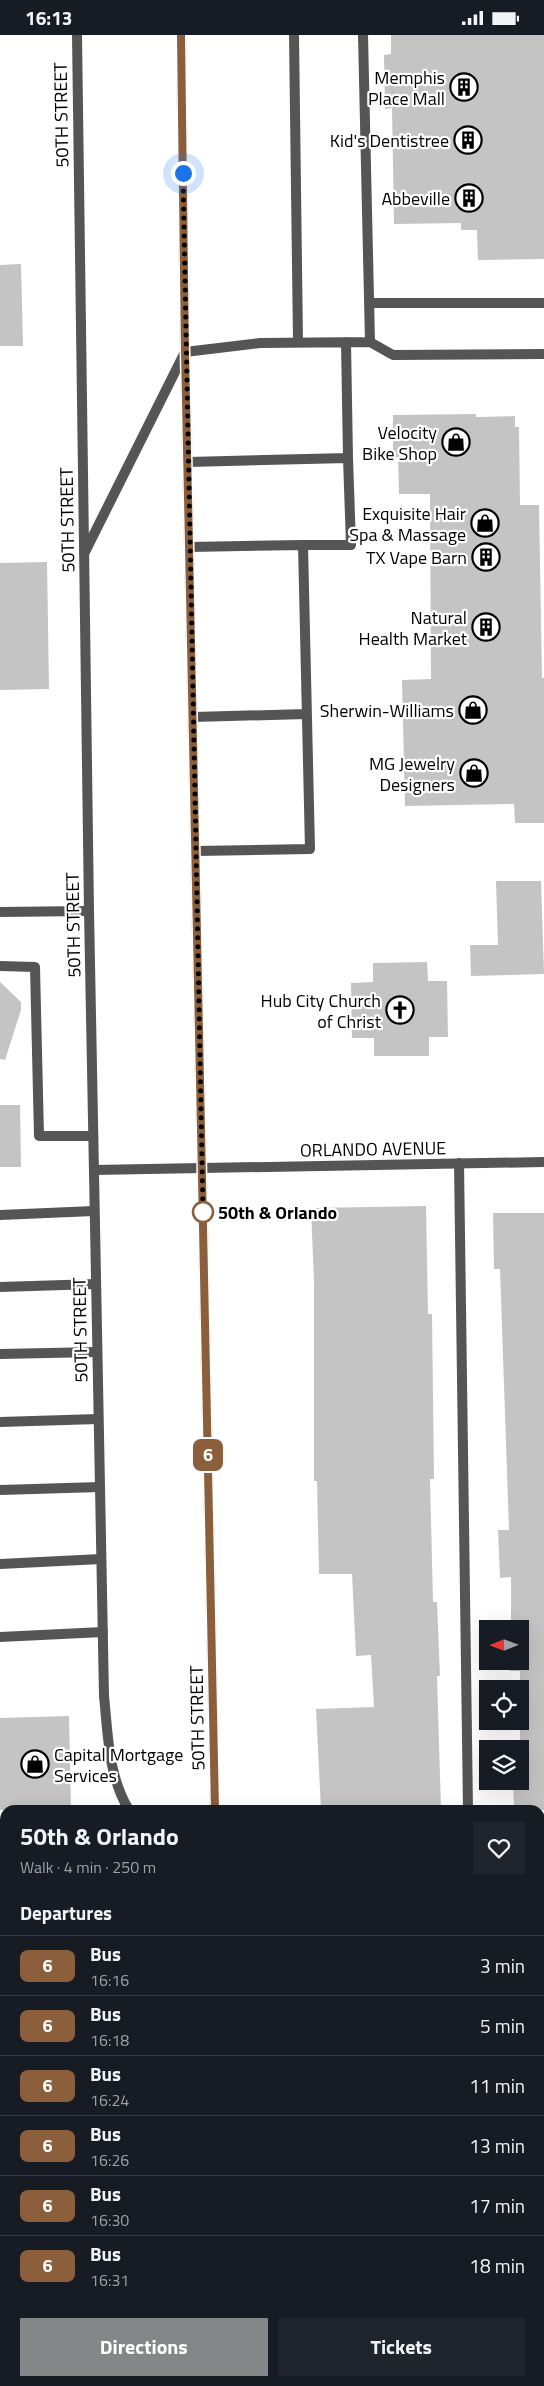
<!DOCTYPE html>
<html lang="en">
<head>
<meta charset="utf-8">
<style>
  body { margin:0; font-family:"Titillium Web",sans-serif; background:#20242c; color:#f1f3f6; height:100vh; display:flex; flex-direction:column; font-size:19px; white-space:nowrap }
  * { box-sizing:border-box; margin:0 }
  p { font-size:16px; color:#9ea1a6 }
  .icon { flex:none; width:28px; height:28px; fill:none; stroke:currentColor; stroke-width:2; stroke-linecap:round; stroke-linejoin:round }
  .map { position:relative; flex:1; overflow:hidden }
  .details { position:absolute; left:0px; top:1770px; width:545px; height:581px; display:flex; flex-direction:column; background:#171b24; border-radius:15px 15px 0 0; box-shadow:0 5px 20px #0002 }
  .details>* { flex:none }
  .badge { padding:0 10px; border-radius:8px; font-size:18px; line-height:32px }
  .needle { width:32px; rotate:269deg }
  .buttons { position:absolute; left:479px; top:1585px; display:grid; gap:10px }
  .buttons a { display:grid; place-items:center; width:50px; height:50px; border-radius:0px; background:#171b24; box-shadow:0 5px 20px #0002; font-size:25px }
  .you { position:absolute; width:25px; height:25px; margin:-12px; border:4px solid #fff; border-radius:50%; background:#1a73e8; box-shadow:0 0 0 8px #1a73e833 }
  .map>.badge { position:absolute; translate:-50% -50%; box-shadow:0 0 0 2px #fff }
  h2 { padding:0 20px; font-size:19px; line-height:45px }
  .round { display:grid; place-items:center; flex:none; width:52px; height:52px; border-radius:0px; background:#20242c }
  .overview { display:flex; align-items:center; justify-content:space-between; height:85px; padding:0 20px }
  h1 { font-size:24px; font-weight:700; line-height:38px }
  .primary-button { display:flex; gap:10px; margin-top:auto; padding:10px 20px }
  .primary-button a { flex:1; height:58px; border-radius:0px; background:#858687; color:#fff; font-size:20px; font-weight:700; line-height:58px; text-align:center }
  .primary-button a+a { background:#20242c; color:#f1f3f6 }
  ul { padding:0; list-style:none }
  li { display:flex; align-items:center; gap:15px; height:60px; padding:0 20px; border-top:1px solid #363941 }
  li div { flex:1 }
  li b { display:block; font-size:19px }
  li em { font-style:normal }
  li .badge { min-width:55px; font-weight:700; text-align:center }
  .status { display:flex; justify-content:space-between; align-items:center; height:35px; padding:0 25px; background:#171b24; direction:ltr }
  .status svg { height:14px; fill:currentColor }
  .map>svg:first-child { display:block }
</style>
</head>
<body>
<div class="status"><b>16:13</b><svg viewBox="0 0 49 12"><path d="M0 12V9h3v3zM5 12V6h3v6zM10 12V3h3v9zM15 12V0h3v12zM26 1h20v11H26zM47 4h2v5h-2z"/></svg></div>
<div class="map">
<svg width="544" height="2351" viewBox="0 0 544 2351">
  <rect width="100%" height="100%" fill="#fff"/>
  <path fill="#c4c4c4" d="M391 0H544V224L478 225 477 195H461V188L394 189 392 73 385 74 384 20 391 19Z
    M21 229 23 311H0V230Z
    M476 379V382L515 381V392H519L520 470H539L542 643H544V788H515L514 769 405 771 402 645 431 644 430 459H399L398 422H393V380Z
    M47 527 49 654 0 655V528Z
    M496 846H541L544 939 471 941 470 910H498Z
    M427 927 428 946H447L448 1002H429V1021H374V1003H352L351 948 373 947V928Z
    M0 947 21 967V975L5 1025 0 1024Z
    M0 1070H20L21 1132H0Z
    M426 1171 428 1279H432L434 1444H430L433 1567H437L440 1641H437L441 1775H321L316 1674 374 1672 371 1620 356 1621 352 1539H319L317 1446H314V1247L311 1173Z
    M493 1178H544V1775H514L513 1746H520V1636H510V1626H520V1594H511V1542L500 1543 498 1495H509L500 1234H494Z
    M69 1681 71 1775H0V1683Z"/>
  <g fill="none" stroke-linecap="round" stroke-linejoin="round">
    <path stroke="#555" stroke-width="10" d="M294 0 298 307
      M370 268H544
      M346 307 348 423
      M370 307 393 320 544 319
      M185 317 260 308 370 307 363 0
      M188 427 348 423 351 510H303
      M190 512 303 510 310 814 196 816
      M193 682 306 679
      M0 877 89 876
      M0 931 35 932 39 1101H93
      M459 1128 468 1775
      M0 1180 94 1176
      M0 1252 96 1249
      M0 1319 97 1317
      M0 1387 98 1384
      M0 1455 100 1452
      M0 1529 101 1524
      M0 1602 103 1597
      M540 1969H544
      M540 2020H544
      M540 2142H544
      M540 2233H544
      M308 2346V2351"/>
    <path stroke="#555" stroke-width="10" d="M77 0 89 876 104 1661C108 1699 108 1741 129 1775
      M85 517 185 317
      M94 1135 544 1127"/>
    <path stroke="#222" stroke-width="10" d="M181 0 185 317 215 1775
      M215 2351V2346"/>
  </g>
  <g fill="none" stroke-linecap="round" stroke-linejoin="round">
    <g stroke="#fff" stroke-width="11">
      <path id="line" d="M181 0 185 316 215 1775"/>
    </g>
    <use href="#line" stroke="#8b5e3c" stroke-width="8"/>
    <path stroke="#000" stroke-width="5" stroke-dasharray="0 9" d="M183 138 203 1177"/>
  </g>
  <defs>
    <g id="building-ring" transform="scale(1.4375)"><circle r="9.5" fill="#fff" stroke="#000" stroke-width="1.5"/><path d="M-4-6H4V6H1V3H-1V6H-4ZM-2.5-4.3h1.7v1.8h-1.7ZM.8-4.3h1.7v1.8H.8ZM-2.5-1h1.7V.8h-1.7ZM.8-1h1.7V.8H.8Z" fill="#000"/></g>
    <g id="shop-ring" transform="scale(1.4375)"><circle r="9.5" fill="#fff" stroke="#000" stroke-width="1.5"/><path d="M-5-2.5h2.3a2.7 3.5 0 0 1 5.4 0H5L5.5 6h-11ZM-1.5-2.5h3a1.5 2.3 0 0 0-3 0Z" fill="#000"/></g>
    <g id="church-ring" transform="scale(1.4375)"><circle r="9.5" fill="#fff" stroke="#000" stroke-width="1.5"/><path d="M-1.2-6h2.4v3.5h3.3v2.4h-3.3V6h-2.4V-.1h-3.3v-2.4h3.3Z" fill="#000"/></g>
  </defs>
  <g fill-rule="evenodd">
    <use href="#building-ring" x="464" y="52"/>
    <use href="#building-ring" x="468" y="105"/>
    <use href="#building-ring" x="469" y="163"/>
    <use href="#shop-ring" x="456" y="407"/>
    <use href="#shop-ring" x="485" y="488"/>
    <use href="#building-ring" x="486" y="522"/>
    <use href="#building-ring" x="486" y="592"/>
    <use href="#shop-ring" x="473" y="675"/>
    <use href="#shop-ring" x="474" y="738"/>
    <use href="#church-ring" x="400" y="975"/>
    <use href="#shop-ring" x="35" y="1729"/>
  </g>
  <circle fill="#fff" stroke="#8b5e3c" stroke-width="2.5" cx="203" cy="1177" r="10"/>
  <g text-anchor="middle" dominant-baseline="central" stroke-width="4.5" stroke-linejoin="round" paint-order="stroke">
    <g font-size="18" fill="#000" stroke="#fff" text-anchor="end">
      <text x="445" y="42">Memphis<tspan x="445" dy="21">Place Mall</tspan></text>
      <text x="449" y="105">Kid's Dentistree</text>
      <text x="450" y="163">Abbeville</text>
      <text x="437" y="397">Velocity<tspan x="437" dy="21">Bike Shop</tspan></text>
      <text x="466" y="478">Exquisite Hair<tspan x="466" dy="21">Spa &amp; Massage</tspan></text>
      <text x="467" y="522">TX Vape Barn</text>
      <text x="467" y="582">Natural<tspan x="467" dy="21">Health Market</tspan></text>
      <text x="454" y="675">Sherwin-Williams</text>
      <text x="455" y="728">MG Jewelry<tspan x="455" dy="21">Designers</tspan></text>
      <text x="381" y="965">Hub City Church<tspan x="381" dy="21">of Christ</tspan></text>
      <text x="54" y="1719" text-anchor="start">Capital Mortgage<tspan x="54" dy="21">Services</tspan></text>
    </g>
    <g font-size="18" fill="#000" stroke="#fff">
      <text transform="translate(61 80) rotate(-91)">50TH STREET</text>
      <text transform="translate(67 485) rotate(-91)">50TH STREET</text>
      <text transform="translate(73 890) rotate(-91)">50TH STREET</text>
      <text transform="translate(373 1114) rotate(-1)">ORLANDO AVENUE</text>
      <text transform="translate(80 1295) rotate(-91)">50TH STREET</text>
      <text transform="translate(197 1683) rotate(-91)">50TH STREET</text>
    </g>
    <g font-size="18" font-weight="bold" fill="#000" stroke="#fff" text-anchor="start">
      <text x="218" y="1177">50th &amp; Orlando</text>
    </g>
  </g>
</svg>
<div class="buttons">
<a><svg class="needle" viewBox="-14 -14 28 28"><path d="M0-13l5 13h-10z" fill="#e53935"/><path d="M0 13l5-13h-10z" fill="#9ea1a6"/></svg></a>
<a><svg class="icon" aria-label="locate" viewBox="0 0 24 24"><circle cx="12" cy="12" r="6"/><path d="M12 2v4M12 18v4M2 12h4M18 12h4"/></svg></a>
<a><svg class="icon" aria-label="layers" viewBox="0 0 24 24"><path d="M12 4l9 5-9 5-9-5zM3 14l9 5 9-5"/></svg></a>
</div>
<div class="you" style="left:183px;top:138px"></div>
<b class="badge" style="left:208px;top:1420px;background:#8b5e3c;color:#fff">6</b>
<section class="details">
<div class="overview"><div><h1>50th &amp; Orlando</h1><p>Walk · 4 min · 250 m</p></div><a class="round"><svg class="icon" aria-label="heart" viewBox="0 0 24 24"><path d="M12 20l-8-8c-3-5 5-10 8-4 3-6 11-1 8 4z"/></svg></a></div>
<h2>Departures</h2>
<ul>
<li><span class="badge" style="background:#8b5e3c;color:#fff">6</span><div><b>Bus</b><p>16:16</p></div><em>3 min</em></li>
<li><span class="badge" style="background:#8b5e3c;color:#fff">6</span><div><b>Bus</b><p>16:18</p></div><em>5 min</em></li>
<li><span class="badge" style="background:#8b5e3c;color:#fff">6</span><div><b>Bus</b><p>16:24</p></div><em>11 min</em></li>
<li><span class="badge" style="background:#8b5e3c;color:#fff">6</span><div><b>Bus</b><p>16:26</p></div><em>13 min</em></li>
<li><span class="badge" style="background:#8b5e3c;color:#fff">6</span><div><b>Bus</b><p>16:30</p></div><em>17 min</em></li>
<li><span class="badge" style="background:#8b5e3c;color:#fff">6</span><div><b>Bus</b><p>16:31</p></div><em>18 min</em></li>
</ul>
<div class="primary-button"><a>Directions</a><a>Tickets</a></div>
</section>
</div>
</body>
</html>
